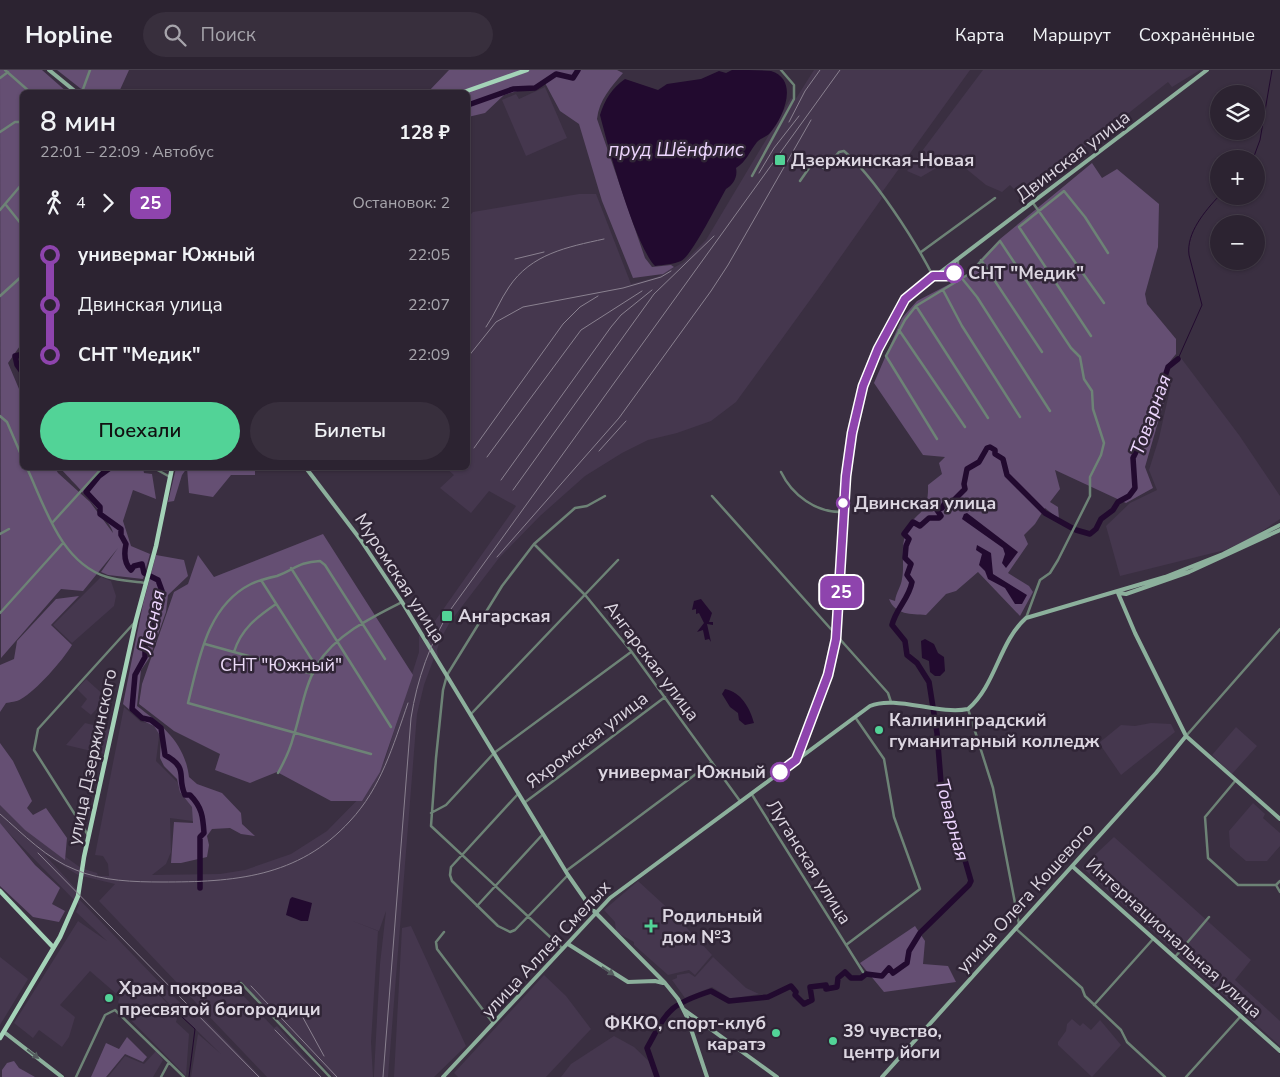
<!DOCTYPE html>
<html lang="ru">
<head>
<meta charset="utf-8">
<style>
  body { margin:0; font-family:"Nunito Sans",sans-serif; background:#382f3d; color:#f1f3f6; height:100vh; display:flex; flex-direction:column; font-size:19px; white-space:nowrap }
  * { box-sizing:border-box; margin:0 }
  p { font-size:16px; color:#a6a4ab }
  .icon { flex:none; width:28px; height:28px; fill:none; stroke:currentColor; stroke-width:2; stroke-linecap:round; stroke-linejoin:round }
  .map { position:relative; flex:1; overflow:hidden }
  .drawer { position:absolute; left:20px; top:20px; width:450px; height:380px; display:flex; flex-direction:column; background:#2c2331; border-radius:8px; box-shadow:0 1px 4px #0004,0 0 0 1px #48404d }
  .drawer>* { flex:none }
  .badge { padding:0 10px; border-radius:8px; font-size:18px; line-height:32px }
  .fabs { position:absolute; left:1210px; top:15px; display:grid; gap:10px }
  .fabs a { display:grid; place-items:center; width:55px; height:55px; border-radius:50%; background:#2c2331; box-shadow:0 1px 4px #0004,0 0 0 1px #48404d; font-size:25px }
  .map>.badge { position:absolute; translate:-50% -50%; box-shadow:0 0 0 2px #fff }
  .legs { display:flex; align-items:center; gap:8px; height:55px; padding:0 20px; font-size:16px }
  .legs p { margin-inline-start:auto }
  .headline { display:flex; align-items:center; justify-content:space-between; height:85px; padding:0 20px }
  h1 { font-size:28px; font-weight:600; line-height:38px }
  .cta { display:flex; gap:10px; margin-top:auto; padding:10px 20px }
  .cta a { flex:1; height:58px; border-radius:30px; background:#52d397; color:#111; font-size:20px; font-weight:600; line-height:58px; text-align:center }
  .cta a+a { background:#382f3d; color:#f1f3f6 }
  ul { padding:0 20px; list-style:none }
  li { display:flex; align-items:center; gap:18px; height:50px; font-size:19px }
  li i { display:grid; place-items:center; width:8px; height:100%; margin:0 6px; background:currentColor }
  li i::after { content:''; width:12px; height:12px; margin:-6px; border:4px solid; border-radius:50%; background:#2c2331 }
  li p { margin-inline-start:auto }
  li:first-child i { background:linear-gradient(#0000 50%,currentColor 0) }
  li:last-child i { background:linear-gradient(currentColor 50%,#0000 0) }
  header { display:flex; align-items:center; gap:30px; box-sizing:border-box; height:70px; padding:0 25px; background:#2c2331; border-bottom:1px solid #48404d }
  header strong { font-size:24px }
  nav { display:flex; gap:28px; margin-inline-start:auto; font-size:18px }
  .search { width:350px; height:45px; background:#382f3d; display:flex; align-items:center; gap:12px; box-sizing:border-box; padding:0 18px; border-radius:28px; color:#a6a4ab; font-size:19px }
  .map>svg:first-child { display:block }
</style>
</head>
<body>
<header>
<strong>Hopline</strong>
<div class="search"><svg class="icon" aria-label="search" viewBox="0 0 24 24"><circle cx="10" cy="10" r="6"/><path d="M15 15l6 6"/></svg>Поиск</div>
<nav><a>Карта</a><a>Маршрут</a><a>Сохранённые</a></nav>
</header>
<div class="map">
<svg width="1280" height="1007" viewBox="0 0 1280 1007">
  <rect width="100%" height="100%" fill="#3a2f41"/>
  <path fill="#45374e" d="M814 0H970L880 125 882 128 880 131 818 219 736 332 711 351 677 363 648 370 622 383 585 406 540 446 499 488 450 552 440 570 437 580 438 586 436 587 423 568 516 436 489 421 471 443 440 418 454 405 446 398H468V147L473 142 579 124H596L631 214 657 207 684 192 706 170 791 28 795 30Z
    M983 0H1200L1172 17 1168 12 1022 127 1010 115 1002 122 986 115 953 88 921 107 907 101Z
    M545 17 567 68 526 86 502 30 516 24 519 29Z
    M1181 288 1239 365 1280 426V449L1252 468 1225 480 1120 506 1106 456 1130 433 1157 420 1149 400 1159 368 1170 319 1169 299Z
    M101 507 111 511 116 526 114 536 72 573 53 555Z
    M419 565 434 588 424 615 417 644 388 1007H374V1004L380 894 386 841 379 861 350 850 378 861 371 972 373 1007H334L239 910 233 915 274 958 277 956 322 1007H267L99 831 115 814 78 805 44 784 78 821 76 826 166 919 195 947 200 944 261 1007H191L198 964 221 984 153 918 178 945 176 952 189 964 186 1006 122 941 124 939 118 932 120 927 90 901 60 935 75 947 69 967 62 977 39 960 33 968 14 953 78 851 107 871 76 842 79 835 0 754V730L27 759 81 798 97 803 98 806H109L108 794 103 786 95 785 124 637 141 652 154 654 160 659 156 691 196 731 200 752 170 748 171 782 166 794 152 805 220 804 245 800 291 784 327 761 372 715 385 690 419 582Z
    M86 609 107 628 91 645 81 637 87 629 77 619Z
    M85 653 110 659 104 684 66 675Z
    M1151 653 1171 654 1175 662 1121 705 1099 673 1121 655 1135 656Z
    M1236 657 1257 676 1232 704 1212 685Z
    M1253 733 1265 744 1263 748 1280 763V776L1267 791H1246L1230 777 1229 761Z
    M1114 767 1251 890 1235 910 1280 951V976L1082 797Z
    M638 811 674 844 712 885 695 905 689 900 668 905 634 875V872L616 862 615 852 604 840Z
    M411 856 466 976 434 1007H394L402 858Z
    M0 887 28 909 0 955Z
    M713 887 746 918 759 924 731 929 712 917 685 928 672 910 677 908V905L689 903 695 907Z
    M544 905 566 926 591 959 546 1007H458L454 1003Z
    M1072 949 1080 956 1083 953 1091 960 1100 950 1121 975 1092 1007 1058 975V972L1066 961 1067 954Z
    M614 966 634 977 654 996 655 1007H561L571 994Z
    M156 981 163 990 153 1007H108L125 986 144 994Z"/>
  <path fill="#654f73" d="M0 0H42L67 22H22V273L8 293 22 326V398H55L58 403 90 432 113 463C111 450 71 410 60 398H143L144 403 152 404 156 429 133 420 123 451 131 476 150 484 143 509 108 505 101 502 118 478 83 521 61 519 1 588Z
    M57 0H129L119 22H85Z
    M449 0H617L623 3C611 17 599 30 597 49L645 188 652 197 671 195 674 197 663 204 633 208 602 131 579 54 560 41 545 13 504 25 485 43 468 47V22H428Z
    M1092 93 1102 108 1117 99 1159 134 1158 177 1145 224 1147 234 1176 269V284L1167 295V321L1145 397 1153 418 1126 433 1055 400 1060 419 1050 432 1058 437 1059 449 1045 438 1035 454 1024 465 1028 474 1008 503 1029 516 1033 522 1020 546 978 502 956 521 946 524 926 545C911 544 895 545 889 529L895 531C896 522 901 517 902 509 905 493 900 478 906 463 915 438 929 449 928 415L942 404 939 393 945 387 923 385 874 313 902 248 917 231 965 206 1000 169Z
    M176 398H255V405H231L213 427 189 423 187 398 182 405 174 431 168 432Z
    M323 464 413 605 380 702 362 731H331L277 702 250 713 215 700 220 684 174 661 139 634 142 614 174 522 188 514 198 485 214 507Z
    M156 485 184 490 188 506 168 525 166 542 150 587 141 600 137 636C162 655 185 673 189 707L197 714 222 723 241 743 242 754 255 766 241 764 230 758 212 759 207 766 209 775 207 787 181 793H171L174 752 193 753 192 737 180 722 177 709 164 696 160 688 161 667 154 656 141 650 123 634 143 534Z
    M79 526 51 555 72 575C63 590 36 621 21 629 17 632 10 632 6 633L0 642V595L14 589 17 571 56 529Z
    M0 673 13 691 32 731 27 738 33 745 46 738 67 768 65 790 25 760 0 735Z
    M0 753 35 795 60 818 52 834 65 841 59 852 33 847 0 816Z
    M915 856 925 871 923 894 948 896 956 912 884 922 860 893Z
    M127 967 147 987 143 992 125 984 106 1007H91L106 973 119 979Z
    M14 991 19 998 35 1007H2V1000L7 993Z"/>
  <path fill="#220a2f" d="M732 0C744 0 760 0 771 1 800 10 783 48 770 63 766 67 761 68 757 72 749 82 747 91 736 98 738 107 733 115 726 119 719 131 691 187 681 191 674 194 663 195 655 196 635 175 608 77 600 45 605 29 612 18 625 9L658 20 667 14 701 9 719 1 726 3Z
    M967 443 1018 482 1006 498 1002 493 1005 484 1003 478 962 449 964 444Z
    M977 475 991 483 993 504 1027 525 1022 534H1015L1005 518 988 509 985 501 979 495 982 484 976 480Z
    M701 529 712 543 709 552H713V555L707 554 711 572 709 569 705 570 703 560 697 562 704 553 699 543 696 544V539L692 540 694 531Z
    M925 569 934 574 938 583 944 587 945 601 940 606H935L930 602 929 591 922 588 921 571Z
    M725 619C741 622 750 638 754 653L745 655 739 650 738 643 730 637 722 624Z
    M292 827 312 833 308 851H301L286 845 290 829Z"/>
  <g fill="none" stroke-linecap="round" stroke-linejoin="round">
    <path stroke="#220a2f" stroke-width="1" d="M1253 89 1260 70 1272 0
      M1178 289 1202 235 1189 185C1186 163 1205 141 1219 126
      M189 1007 195 959 182 947 193 935"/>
    <path stroke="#220a2f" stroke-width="5.5" d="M468 35 513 19 535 18 556 4 573 8 578 0
      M22 287 19 285 15 286 17 295 22 302
      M110 398 99 406 86 422 100 437V444L121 459V465L126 474C124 483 124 493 131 500L134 496 142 494 144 503 158 510 162 521 152 541 157 548 145 569V587L135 605 132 639 142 648 151 650 161 658 165 685C190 699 176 706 185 725H190C202 737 203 747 204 763L200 767V818
      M1076 460 1090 464 1096 459 1101 449 1113 440 1118 432 1129 426 1135 418 1133 388 1150 353 1168 297 1178 289
      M657 1007 647 978C668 940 668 935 711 921L729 931 768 927 791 916 796 922 795 925 804 934 812 930 810 917 826 915V919L837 917 838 908 845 902 851 908H861L866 904 882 906 889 898 893 903 907 893 909 881 920 863 969 815 971 811 954 752 942 725 937 663 929 612 917 593 907 585 905 571 892 555C896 538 909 529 912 512L907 505 911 494 905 488 906 476 909 469 904 464 913 452 920 456 929 448H939L941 446 937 440 942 438 945 433H951L965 419 964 414 967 399 979 392 987 378 990 377 995 380V384L1003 389 1007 405 1045 443 1072 458"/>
    <path stroke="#6d8376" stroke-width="2.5" d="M5 0 30 22
      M0 8 8 2
      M82 22 90 0
      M0 62 15 52H22
      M752 106 794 29V15L781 0
      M800 111 814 91 825 99 839 82 844 81C875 108 914 169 933 206 943 206 952 206 958 199V190
      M1033 133 1104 233
      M6 135 22 155
      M0 140 22 114
      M921 182 995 128
      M981 190 1042 282
      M956 201 977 227 1050 341
      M943 220 962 256 1020 347
      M0 226 22 206
      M916 236 988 348
      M899 260 965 357
      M1091 266 1019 157 1064 121 1085 147 1108 183
      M0 346 7 352 22 387
      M937 369 886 286 905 250 916 236 969 204 1000 171 1071 278 1080 287 1084 309 1092 321 1093 339 1104 373 1101 385 1090 407V426L1058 490 1050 503 1040 510 1026 548
      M27 398C45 437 61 493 107 507 120 511 133 511 146 513
      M154 398 170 407
      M781 402C792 425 816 443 843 442
      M712 426 888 623 891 632
      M52 453 102 398
      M0 464 9 459
      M534 474 586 526 631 581 740 731
      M291 498 391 657
      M261 510 316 596
      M0 543 63 473
      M205 574 313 604
      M234 582C241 559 257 547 276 534
      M968 639 993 718 1019 854
      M471 644 618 490
      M1186 666 1280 559
      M371 684 188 633C199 589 207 536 251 514 259 510 268 508 277 506 295 499 299 492 320 491L325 495 385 589
      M278 703C284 692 290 680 293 668 301 644 304 617 317 595 335 565 372 547 402 532
      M1236 710 1205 747 1208 788 1238 815H1276L1280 822
      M751 723 863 902
      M518 724 451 797 450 805 452 811 498 856 510 862 515 860 568 805
      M524 733 665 627
      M431 743 446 735 494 683 631 582
      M88 765 34 680 38 659 135 552
      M566 801 712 692
      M1276 815 1280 811
      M477 836 543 764
      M1015 858 1082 918 1085 926 1121 960 1127 972 1165 1007
      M444 862 436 872 437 879 493 953
      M846 875 920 819 894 747 884 689 855 647
      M563 879 431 756 436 688 443 620 447 605 502 516 534 474 575 438 587 436 605 426
      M1175 887 1209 847
      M241 913 330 1007
      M1094 935 1154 868
      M76 1007 105 945 115 940 184 1007
      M161 1007 169 992
      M1186 1007 1241 946"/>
    <path stroke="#8cb09c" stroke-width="4" d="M49 0 76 22
      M306 398 360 469 402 532 568 805 591 838 665 913 678 929 687 947 707 1007
      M1118 523 1135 563 1186 666 1280 749
      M1118 523 1126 524 1189 502 1280 460
      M797 688C813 650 830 610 836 569 843 528 841 486 843 444 846 366 865 296 905 229L1207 0
      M1072 796 1280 981
      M568 874 628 912 655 911 663 913
      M683 939 777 1007
      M4 962 62 1007
      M443 1007 610 828 870 636C895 625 938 645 968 639 996 615 999 572 1026 548L1165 507 1223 484 1280 455
      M882 1007 1156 703 1186 666"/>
    <path stroke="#a4d3b8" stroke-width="4.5" d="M464 22 527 0
      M0 821 53 877
      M0 968 60 867 78 826 84 787 136 550 156 476 172 398"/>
    <path stroke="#8a8190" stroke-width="1" d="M789 52 805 21 820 0
      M759 103 774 78 799 46
      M515 189 544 182
      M486 257C495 244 500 230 509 217 531 184 567 177 604 169
      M468 287 496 252 523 237 623 218 661 207 671 201
      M474 378 563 254 580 237 598 226
      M599 381 626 351
      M487 387 581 260 642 221
      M501 410 611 257 621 245 652 220
      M513 420 654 224 714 166
      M497 487 619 348 711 221 728 195 811 50
      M0 744C23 764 47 789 76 800 102 811 134 812 162 812 233 812 298 808 350 751 381 718 393 676 408 633
      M38 783 259 1007
      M251 916 337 1007
      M301 944 324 986
      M275 960 321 1007
      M383 1007 411 648C417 609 430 573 451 539L840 0"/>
  </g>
  <defs><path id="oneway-solid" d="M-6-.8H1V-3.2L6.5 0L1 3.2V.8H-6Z" transform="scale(1.25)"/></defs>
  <g fill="#555d5f">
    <use href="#oneway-solid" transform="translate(608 901) rotate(34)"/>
    <use href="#oneway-solid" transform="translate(33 984) rotate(38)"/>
  </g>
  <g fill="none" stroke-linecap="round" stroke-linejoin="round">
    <g stroke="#fff" stroke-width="11">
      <path id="line-1" d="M780 702 796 690 828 605 836 569 846 406 852 363 863 316 878 279 905 229 933 206H947L954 203"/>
    </g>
    <use href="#line-1" stroke="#8e44ad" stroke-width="8"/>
  </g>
  <g fill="#52d397" stroke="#302536" stroke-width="2">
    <rect x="774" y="84" width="12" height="12" rx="2.5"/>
    <rect x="441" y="540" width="12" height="12" rx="2.5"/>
    <circle cx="879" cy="660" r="5"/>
    <path d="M648.5 848.5h5v5h5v5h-5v5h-5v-5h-5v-5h5z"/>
    <circle cx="109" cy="928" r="5"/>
    <circle cx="776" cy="963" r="5"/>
    <circle cx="833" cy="971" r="5"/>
  </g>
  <g fill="#fff" stroke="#8e44ad" stroke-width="2.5">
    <circle cx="954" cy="203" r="9"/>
    <circle cx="843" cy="433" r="6"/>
    <circle cx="780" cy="702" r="9"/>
  </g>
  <g text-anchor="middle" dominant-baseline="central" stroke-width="5" stroke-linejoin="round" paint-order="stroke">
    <g font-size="18" fill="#dcd6e1" stroke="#302536">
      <text transform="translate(1073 86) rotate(-37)">Двинская улица</text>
      <text transform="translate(400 508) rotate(57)">Муромская улица</text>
      <text transform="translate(652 591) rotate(53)">Ангарская улица</text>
      <text transform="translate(587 670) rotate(-37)">Яхромская улица</text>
      <text transform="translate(92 687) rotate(-78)">улица Дзержинского</text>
      <text transform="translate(809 792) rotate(58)">Луганская улица</text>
      <text transform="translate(1025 828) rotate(-48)">улица Олега Кошевого</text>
      <text transform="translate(1174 868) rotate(42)">Интернациональная улица</text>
      <text transform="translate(546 879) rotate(-47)">улица Аллея Смелых</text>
    </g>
    <g font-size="18" font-weight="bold" fill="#dcd6e1" stroke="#302536" text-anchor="start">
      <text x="791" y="90">Дзержинская-Новая</text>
      <text x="458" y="546">Ангарская</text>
      <text x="889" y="650">Калининградский<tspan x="889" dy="21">гуманитарный колледж</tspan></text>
      <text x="662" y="846">Родильный<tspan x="662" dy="21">дом №3</tspan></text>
      <text x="119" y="918">Храм покрова<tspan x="119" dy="21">пресвятой богородици</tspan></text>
      <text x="766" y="953" text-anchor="end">ФККО, спорт-клуб<tspan x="766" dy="21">каратэ</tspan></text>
      <text x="843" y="961">39 чувство,<tspan x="843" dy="21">центр йоги</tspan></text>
    </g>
    <g font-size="18" font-weight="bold" fill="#dcd6e1" stroke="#302536" text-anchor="start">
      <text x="968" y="203">СНТ "Медик"</text>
      <text x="854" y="433">Двинская улица</text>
      <text x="766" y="702" text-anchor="end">универмаг Южный</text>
    </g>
    <g font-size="18" fill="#ecdcf8" stroke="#302536">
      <text x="281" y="595">СНТ "Южный"</text>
    </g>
    <g font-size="19" font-style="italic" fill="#eed6ff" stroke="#302536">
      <text x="676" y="80">пруд Шёнфлис</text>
      <text transform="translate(1151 345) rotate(-70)">Товарная</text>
      <text transform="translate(152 552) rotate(-78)">Лесная</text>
      <text transform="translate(952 750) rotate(75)">Товарная</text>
    </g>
  </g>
</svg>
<div class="fabs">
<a><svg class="icon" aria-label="layers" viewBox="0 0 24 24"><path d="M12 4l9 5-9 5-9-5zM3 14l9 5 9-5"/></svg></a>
<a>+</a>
<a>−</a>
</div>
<b class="badge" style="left:841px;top:522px;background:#8e44ad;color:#fff">25</b>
<section class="drawer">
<div class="headline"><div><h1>8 мин</h1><p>22:01 – 22:09 · Автобус</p></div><b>128 ₽</b></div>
<div class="legs"><svg class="icon" aria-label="walk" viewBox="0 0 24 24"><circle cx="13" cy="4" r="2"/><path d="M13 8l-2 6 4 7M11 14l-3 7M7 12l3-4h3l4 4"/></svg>4<svg class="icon" aria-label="forward" viewBox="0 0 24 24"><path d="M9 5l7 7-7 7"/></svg><b class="badge" style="background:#8e44ad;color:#fff">25</b><p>Остановок: 2</p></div>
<ul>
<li><i style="color:#8e44ad"></i><b>универмаг Южный</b><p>22:05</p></li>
<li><i style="color:#8e44ad"></i><span>Двинская улица</span><p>22:07</p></li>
<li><i style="color:#8e44ad"></i><b>СНТ &quot;Медик&quot;</b><p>22:09</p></li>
</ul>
<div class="cta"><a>Поехали</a><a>Билеты</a></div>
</section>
</div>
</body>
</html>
